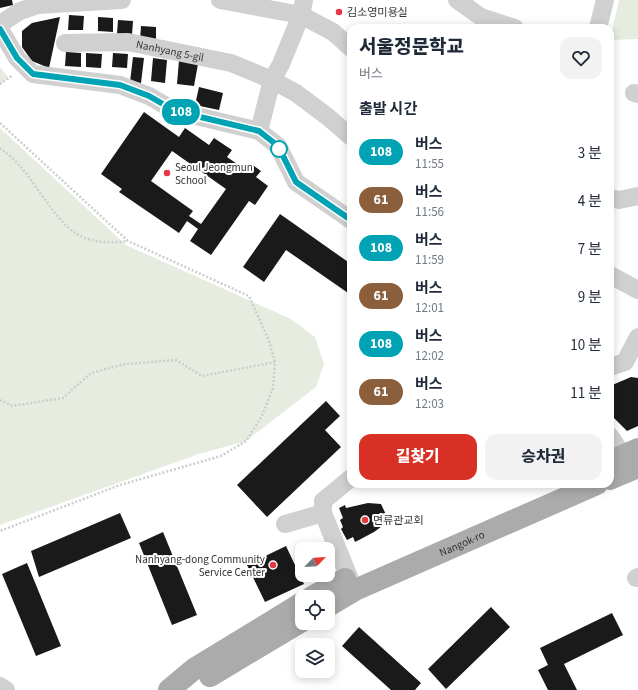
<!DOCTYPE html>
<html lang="ko">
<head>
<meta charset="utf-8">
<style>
  body { margin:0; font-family:"Source Sans 3","Noto Sans KR",sans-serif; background:#f2f2f3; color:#1f2937; height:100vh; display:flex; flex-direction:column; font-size:15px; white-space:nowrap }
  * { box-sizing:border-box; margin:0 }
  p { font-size:13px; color:#747a83 }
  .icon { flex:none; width:22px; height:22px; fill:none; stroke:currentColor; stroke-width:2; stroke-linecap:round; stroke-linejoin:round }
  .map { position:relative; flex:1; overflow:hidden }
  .drawer { position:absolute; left:347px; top:24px; width:267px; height:464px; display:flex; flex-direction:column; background:#fff; border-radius:12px; box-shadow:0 2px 10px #0003 }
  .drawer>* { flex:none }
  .badge { padding:0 8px; border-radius:13px; font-size:14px; line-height:26px }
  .needle { width:26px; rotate:66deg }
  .tools { position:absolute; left:295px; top:542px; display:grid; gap:8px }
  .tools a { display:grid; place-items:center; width:40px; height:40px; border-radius:8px; background:#fff; box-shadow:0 2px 10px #0003; font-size:20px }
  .map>.badge { position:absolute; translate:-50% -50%; box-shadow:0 0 0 2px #fff }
  h2 { padding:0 12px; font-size:15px; line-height:36px }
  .round { display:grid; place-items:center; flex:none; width:42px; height:42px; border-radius:12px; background:#f2f2f3 }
  .overview { display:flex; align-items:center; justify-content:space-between; height:68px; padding:0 12px }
  h1 { font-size:19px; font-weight:800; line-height:30px }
  .cta { display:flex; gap:8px; margin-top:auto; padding:8px 12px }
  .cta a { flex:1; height:46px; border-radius:12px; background:#d93025; color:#fff; font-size:16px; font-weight:800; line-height:46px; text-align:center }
  .cta a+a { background:#f2f2f3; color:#1f2937 }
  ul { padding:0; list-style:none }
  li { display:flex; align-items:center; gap:12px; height:48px; padding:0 12px }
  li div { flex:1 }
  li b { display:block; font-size:15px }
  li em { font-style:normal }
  li .badge { min-width:44px; font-weight:700; text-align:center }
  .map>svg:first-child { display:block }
</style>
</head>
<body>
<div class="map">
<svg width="638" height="690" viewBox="0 0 638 690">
  <rect width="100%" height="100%" fill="#fff"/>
  <path fill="#e6ecdf" d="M619 0H638V39L610 40Z
    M0 67 8 77 0 85Z
    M0 128 126 245 291 319 315 337 324 364 316 387 246 441 199 454 0 525Z"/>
  <path fill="#1a1a1a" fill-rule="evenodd" d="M0 0H12L13 5 0 8Z
    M69 15 84 16 83 30H68Z
    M60 17 49 68 32 61 22 47V31L32 23Z
    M98 17 113 18V32L98 31Z
    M118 20 133 21 132 35 117 34Z
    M141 26 156 27V41L140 40Z
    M66 52 81 53V67L65 66Z
    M86 53 102 54 101 68 86 67Z
    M113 53 128 54 127 68 112 67Z
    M133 57 144 58 141 83 130 82Z
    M153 58 167 60 165 83 151 81Z
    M179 60 198 64 194 86 177 84Z
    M199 87 223 93 219 110 195 105Z
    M144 112 179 137 185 128 209 145 214 138 232 150 227 157 246 170 250 163 261 171 256 177 268 186 255 205 249 201 211 255 190 241 198 229 187 221 179 233 119 192 122 189 101 174ZM172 151 226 189 201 224 189 216 193 211 151 181Z
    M280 214 351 264V295L286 250 264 282 243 267Z
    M631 377 638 378V426L627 431 610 414V386Z
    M326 401 340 416 325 430 341 447 267 517 237 485Z
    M368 503 381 504 389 521 374 532 359 540 355 542 353 537 347 540 341 529 343 527 340 520 343 518 339 508 345 505 346 508Z
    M120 513 131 538 39 577 31 551Z
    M163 532 197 615 172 625 139 543Z
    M286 546 304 584 265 602 247 565Z
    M27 563 61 646 36 656 2 574Z
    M491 607 510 627 446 689 428 669Z
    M612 613 623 635 564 664 577 690H548L538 670 548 665 540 648Z
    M359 627 421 683 415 690H391L342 646Z"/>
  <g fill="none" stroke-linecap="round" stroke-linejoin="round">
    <path stroke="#cdcdcd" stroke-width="2.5" stroke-dasharray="2 2" stroke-linecap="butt" d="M0 84 13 75
      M0 123 128 241 249 296 269 341 275 362 273 388 262 416 246 441 221 456 120 485 0 531
      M0 148C6 153 13 158 18 164 37 184 59 229 85 238 99 243 114 243 128 241
      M0 400 12 406 63 398 91 373 125 364 176 360 202 376 275 362"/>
    <g stroke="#d0d0d0" stroke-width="18">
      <path d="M220 0 301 15 281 64 272 80 259 131"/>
      <path d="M304 0 301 15 333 32 351 48"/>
      <path d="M457 0 481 17 515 28"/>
      <path d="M0 24 20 11 38 5 122 0"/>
      <path d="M598 28 605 0"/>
      <path d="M0 29 17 58 33 74 120 85 149 96 175 111 259 131 278 146 296 182 351 220"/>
      <path id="s1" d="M65 43 128 42 231 63 272 80 296 93 328 117 351 137"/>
      <path d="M634 93 638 94"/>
      <path d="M610 198 619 200 638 196"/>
      <path d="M610 275 638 290"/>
      <path d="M610 367 625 362 638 337"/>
      <path d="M610 436 623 455"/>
      <path d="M285 524 323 513"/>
      <path d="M349 577 323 513V501L351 478"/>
      <path d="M636 578 638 577"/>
      <path d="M0 686 6 690"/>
    </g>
    <g stroke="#ababab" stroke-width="22">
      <path d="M610 461 638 449"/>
      <path d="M610 479 638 467"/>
      <path d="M312 597 345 579"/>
      <path id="s2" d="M328 606 355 590 597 484"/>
      <path d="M210 676 302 621"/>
      <path d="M169 690 194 669 302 603"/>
    </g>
  </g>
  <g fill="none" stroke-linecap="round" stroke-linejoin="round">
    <g stroke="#fff" stroke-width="9">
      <path id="line" d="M0 29 17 58 33 74 120 85 149 96 175 111 259 131 278 146 296 182 351 220"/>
    </g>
    <use href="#line" stroke="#00a3b4" stroke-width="6"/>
  </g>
  <g fill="#e63946" stroke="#fff" stroke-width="1.5">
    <circle cx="339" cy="12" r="4"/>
    <circle cx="167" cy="173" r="4"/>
    <circle cx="365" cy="520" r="4"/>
    <circle cx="273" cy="565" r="4"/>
  </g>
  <circle fill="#fff" stroke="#00a3b4" stroke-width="2" cx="279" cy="149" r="8"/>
  <g text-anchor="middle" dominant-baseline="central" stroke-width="4" stroke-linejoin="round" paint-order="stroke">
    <g font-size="11" fill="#333" stroke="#fff" text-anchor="start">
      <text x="347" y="12">김소영미용실</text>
      <text x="175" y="167">Seoul Jeongmun<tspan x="175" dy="13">School</tspan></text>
      <text x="373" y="520">면류관교회</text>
      <text x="265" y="559" text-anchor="end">Nanhyang-dong Community<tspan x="265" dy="13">Service Center</tspan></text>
    </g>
    <g font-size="11" fill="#333" stroke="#fff">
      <text stroke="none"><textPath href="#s1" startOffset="106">Nanhyang 5-gil</textPath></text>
      <text stroke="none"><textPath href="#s2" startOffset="148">Nangok-ro</textPath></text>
    </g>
  </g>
</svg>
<div class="tools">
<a><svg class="needle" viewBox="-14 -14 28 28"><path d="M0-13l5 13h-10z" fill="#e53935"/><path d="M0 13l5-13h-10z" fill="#747a83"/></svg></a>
<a><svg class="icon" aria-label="locate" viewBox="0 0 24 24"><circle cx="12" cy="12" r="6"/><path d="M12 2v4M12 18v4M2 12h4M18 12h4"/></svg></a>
<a><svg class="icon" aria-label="layers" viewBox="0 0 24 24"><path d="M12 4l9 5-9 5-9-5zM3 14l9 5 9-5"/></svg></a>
</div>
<b class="badge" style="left:181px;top:112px;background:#00a3b4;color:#fff">108</b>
<section class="drawer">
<div class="overview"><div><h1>서울정문학교</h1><p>버스</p></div><a class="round"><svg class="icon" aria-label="heart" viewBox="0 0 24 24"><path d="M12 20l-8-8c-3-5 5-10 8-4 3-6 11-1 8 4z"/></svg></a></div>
<h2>출발 시간</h2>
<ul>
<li><span class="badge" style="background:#00a3b4;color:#fff">108</span><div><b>버스</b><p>11:55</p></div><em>3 분</em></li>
<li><span class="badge" style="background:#8b5e3c;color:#fff">61</span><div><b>버스</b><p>11:56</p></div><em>4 분</em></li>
<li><span class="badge" style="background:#00a3b4;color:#fff">108</span><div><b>버스</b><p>11:59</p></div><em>7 분</em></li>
<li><span class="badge" style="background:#8b5e3c;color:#fff">61</span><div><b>버스</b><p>12:01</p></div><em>9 분</em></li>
<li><span class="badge" style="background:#00a3b4;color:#fff">108</span><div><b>버스</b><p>12:02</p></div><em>10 분</em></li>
<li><span class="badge" style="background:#8b5e3c;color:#fff">61</span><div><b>버스</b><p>12:03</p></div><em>11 분</em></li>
</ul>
<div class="cta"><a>길찾기</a><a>승차권</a></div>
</section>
</div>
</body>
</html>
